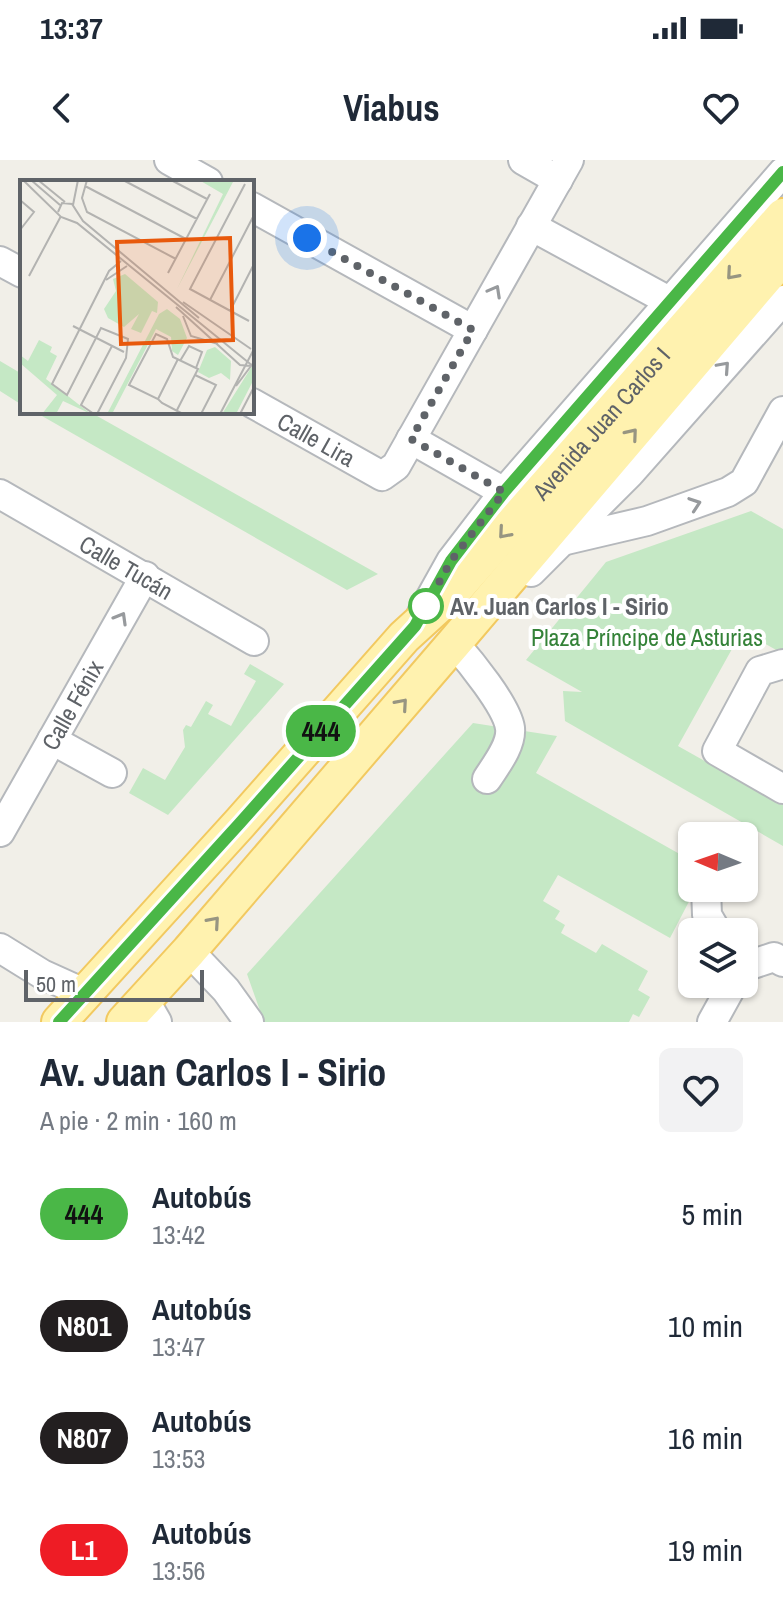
<!DOCTYPE html>
<html lang="es">
<head>
<meta charset="utf-8">
<style>
  body { margin:0; font-family:"Archivo Narrow",sans-serif; background:#f2f2f3; color:#1f2937; height:100vh; display:flex; flex-direction:column; font-size:30px; white-space:nowrap }
  * { box-sizing:border-box; margin:0 }
  p { font-size:26px; color:#747a83 }
  .icon { flex:none; width:44px; height:44px; fill:none; stroke:currentColor; stroke-width:2; stroke-linecap:round; stroke-linejoin:round }
  .map { position:relative; height:862px; overflow:hidden }
  .details { display:flex; flex-direction:column; background:#fff; flex:1 }
  .details>* { flex:none }
  .badge { padding:0 16px; border-radius:26px; font-size:28px; line-height:52px }
  .needle { width:52px; rotate:272deg }
  .fabs { position:absolute; left:678px; top:662px; display:grid; gap:16px }
  .fabs a { display:grid; place-items:center; width:80px; height:80px; border-radius:12px; background:#fff; box-shadow:0 2px 6px #0004; font-size:40px }
  .scale { position:absolute; left:24px; bottom:20px; width:180px; box-sizing:border-box; padding-left:8px; border:4px solid #5f6368; border-top:0; font-size:22px; line-height:28px; white-space:nowrap; color:#5f6368; -webkit-text-stroke:6px #fff; paint-order:stroke }
  .you { position:absolute; width:40px; height:40px; margin:-20px; border:6px solid #fff; border-radius:50%; background:#1a73e8; box-shadow:0 0 0 12px #1a73e833 }
  .map>.badge { position:absolute; translate:-50% -50%; box-shadow:0 0 0 4px #fff }
  .round { display:grid; place-items:center; flex:none; width:84px; height:84px; border-radius:12px; background:#f2f2f3 }
  .overview { display:flex; align-items:center; justify-content:space-between; height:136px; padding:0 40px }
  h1 { font-size:38px; font-weight:700; line-height:60px }
  ul { padding:0; list-style:none }
  li { display:flex; align-items:center; gap:24px; height:112px; padding:0 40px }
  li div { flex:1 }
  li b { display:block; font-size:30px }
  li em { font-style:normal }
  li .badge { min-width:88px; font-weight:700; text-align:center }
  .status { display:flex; justify-content:space-between; align-items:center; height:56px; padding:0 40px; background:#fff; direction:ltr }
  .status svg { height:22px; fill:currentColor }
  header { display:flex; justify-content:space-between; align-items:center; height:104px; padding:0 40px; background:#fff; font-size:36px; font-weight:700 }
  .map>svg:first-child { display:block }
</style>
</head>
<body>
<div class="status"><b>13:37</b><svg viewBox="0 0 49 12"><path d="M0 12V9h3v3zM5 12V6h3v6zM10 12V3h3v9zM15 12V0h3v12zM26 1h20v11H26zM47 4h2v5h-2z"/></svg></div>
<header><svg class="icon" aria-label="back" viewBox="0 0 24 24"><path d="M15 5l-7 7 7 7"/></svg>Viabus<svg class="icon" aria-label="heart" viewBox="0 0 24 24"><path d="M12 20l-8-8c-3-5 5-10 8-4 3-6 11-1 8 4z"/></svg></header>
<div class="map">
<svg width="783" height="862" viewBox="0 0 783 862">
  <rect width="100%" height="100%" fill="#f1efe8"/>
  <path fill="#c5e8c5" d="M0 201 22 214V245L0 231Z
    M35 252H90L378 414 347 430Z
    M751 351 783 369V490L778 491 742 471 678 586 783 645V686L565 561 563 531 582 532 526 500 606 402Z
    M250 504 284 524 168 655 129 633 143 608 165 620 185 587 183 570 186 565 191 567 206 541 213 545 208 554 231 566 256 521 244 514Z
    M473 563 557 576 536 613 692 701V728H696L670 778 558 715 543 741 560 751 555 759 565 765 561 773 596 793 602 784 648 811 638 830 650 837 639 857 633 854 629 862H264L247 814Z"/>
  <g fill="none" stroke-linecap="round" stroke-linejoin="round">
    <g stroke="#b5b8bc" stroke-width="32">
      <g id="minor">
        <path d="M169 0 208 22"/>
        <path d="M523 0 558 20"/>
        <path d="M252 47 473 170"/>
        <path d="M531 66 669 141"/>
        <path d="M0 101 22 113"/>
        <path id="s1" d="M252 243 382 316 396 306 569 0"/>
        <path d="M411 279 504 332"/>
        <path id="s2" d="M0 334 254 481"/>
        <path d="M566 380 647 361 728 332 744 322 783 251"/>
        <path d="M531 412 630 313 783 140"/>
        <path d="M422 453 451 401 504 332 783 12"/>
        <path d="M468 470 454 483C469 500 507 546 510 568 512 585 496 605 487 619"/>
        <path d="M783 504 760 511 717 591 783 629"/>
        <path d="M52 580 112 613"/>
        <path id="s3" d="M0 672 145 416"/>
        <path d="M706 728 707 755 717 772"/>
        <path d="M0 788 42 814 84 833"/>
        <path d="M189 791 226 830 249 862"/>
        <path d="M744 807 774 797 783 802"/>
        <path d="M145 841 157 862"/>
        <path d="M712 862 733 824"/>
      </g>
    </g>
    <g stroke="#f2c960" stroke-width="38">
      <g id="major">
        <path id="s4" d="M59 862 240 663 404 477 449 436 783 56"/>
        <path d="M124 862 189 791 454 483 783 97"/>
      </g>
    </g>
    <use href="#minor" stroke="#fff" stroke-width="28"/>
    <use href="#major" stroke="#fff2af" stroke-width="34"/>
  </g>
  <defs><path id="oneway-chevron" d="M-2-3.5L2.5 0L-2 3.5" fill="none" stroke-width="1.6" stroke-linecap="round" stroke-linejoin="round" transform="scale(2)"/></defs>
  <g stroke="#979581">
    <use href="#oneway-chevron" transform="translate(732 114) rotate(131)"/>
    <use href="#oneway-chevron" transform="translate(632 274) rotate(-50)"/>
    <use href="#oneway-chevron" transform="translate(504 373) rotate(131)"/>
    <use href="#oneway-chevron" transform="translate(402 544) rotate(-49)"/>
    <use href="#oneway-chevron" transform="translate(214 762) rotate(-49)"/>
  </g>
  <g stroke="#979a9d">
    <use href="#oneway-chevron" transform="translate(495 131) rotate(-61)"/>
    <use href="#oneway-chevron" transform="translate(724 207) rotate(-48)"/>
    <use href="#oneway-chevron" transform="translate(695 344) rotate(-19)"/>
    <use href="#oneway-chevron" transform="translate(121 458) rotate(-60)"/>
  </g>
  <g fill="none" stroke-linecap="round" stroke-linejoin="round">
    <g stroke="#fff" stroke-width="18">
      <path id="line" d="M59 862 240 663 415 466 451 401 504 332 783 12"/>
    </g>
    <use href="#line" stroke="#4ab747" stroke-width="12"/>
    <path stroke="#5f6368" stroke-width="8" stroke-dasharray="0 14.4" d="M307 78 473 170 411 279 504 332 451 401 426 446"/>
  </g>
  <circle fill="#fff" stroke="#4ab747" stroke-width="4" cx="426" cy="446" r="16"/>
  <g text-anchor="middle" dominant-baseline="central" stroke-width="8" stroke-linejoin="round" paint-order="stroke">
    <g font-size="24" fill="#5f6368" stroke="#fff">
      <text stroke="none"><textPath href="#s4" startOffset="808">Avenida Juan Carlos I</textPath></text>
      <text stroke="none"><textPath href="#s1" startOffset="74">Calle Lira</textPath></text>
      <text stroke="none"><textPath href="#s2" startOffset="146">Calle Tucán</textPath></text>
      <text stroke="none"><textPath href="#s3" startOffset="146">Calle Fénix</textPath></text>
    </g>
    <g font-size="24" font-weight="bold" fill="#5f6368" stroke="#fff" text-anchor="start">
      <text x="450" y="446">Av. Juan Carlos I - Sirio</text>
    </g>
    <g font-size="24" fill="#348238" stroke="#fff">
      <text x="647" y="477">Plaza Príncipe de Asturias</text>
    </g>
  </g>
  <g transform="translate(20 20)">
    <rect width="234" height="234" fill="#f1efe8"/>
    <path d="M179 0H214L157 109 203 14ZM105 94 138 122 137 133 132 131 121 153 111 149 119 134 104 147 88 138 84 129 96 111 93 99ZM147 129 160 139 167 158 158 175 152 171 151 157 136 149 92 234H87L139 134ZM19 160 32 167 30 172 37 176 26 199 71 234 43 221 36 234H22L37 215 0 183V175L8 181ZM195 167 211 181 210 200 201 193 189 198 178 192 187 170ZM234 183V199L216 234H202Z" fill="#c5e8c5"/>
    <path fill="none" stroke="#b3b3b1" stroke-width="2" d="M3 0 41 37 57 43 234 187M11 0 40 25M18 0 45 22M67 0 62 18 67 32 156 79M103 0 177 39M151 0 187 19M225 4 170 109 229 141M65 6 166 59M0 20 14 32 0 50M53 25 58 0M38 32 42 23 52 24 63 41 179 138M148 93 190 14M9 96 41 36M86 100 107 86M190 120 234 35M163 122 231 169M156 127 220 185 231 186M210 131 234 84M163 136 171 156 198 164M53 146 104 172M160 181 169 166 182 172 176 188M175 195 196 205 181 234M216 206 234 182M138 219 158 179M157 230 178 189 153 177 147 159 136 154 109 205 138 219 142 223 163 234M74 234 61 225 92 166M77 234 106 178 108 159 81 148 47 215 32 204 89 91 101 81M200 234 234 169M220 234 234 207"/>
    <path fill="#e8590c" fill-opacity="0.15" stroke="#e8590c" stroke-width="4" d="M210 58 213 160 101 164 97 62Z"/>
    <rect width="234" height="234" fill="none" stroke="#5f6368" stroke-width="4"/>
  </g>
</svg>
<div class="fabs">
<a><svg class="needle" viewBox="-14 -14 28 28"><path d="M0-13l5 13h-10z" fill="#e53935"/><path d="M0 13l5-13h-10z" fill="#747a83"/></svg></a>
<a><svg class="icon" aria-label="layers" viewBox="0 0 24 24"><path d="M12 4l9 5-9 5-9-5zM3 14l9 5 9-5"/></svg></a>
</div>
<div class="scale">50 m</div>
<div class="you" style="left:307px;top:78px"></div>
<b class="badge" style="left:321px;top:571px;background:#4ab747;color:#111">444</b>
</div>
<section class="details">
<div class="overview"><div><h1>Av. Juan Carlos I - Sirio</h1><p>A pie · 2 min · 160 m</p></div><a class="round"><svg class="icon" aria-label="heart" viewBox="0 0 24 24"><path d="M12 20l-8-8c-3-5 5-10 8-4 3-6 11-1 8 4z"/></svg></a></div>
<ul>
<li><span class="badge" style="background:#4ab747;color:#111">444</span><div><b>Autobús</b><p>13:42</p></div><em>5 min</em></li>
<li><span class="badge" style="background:#231f20;color:#fff">N801</span><div><b>Autobús</b><p>13:47</p></div><em>10 min</em></li>
<li><span class="badge" style="background:#231f20;color:#fff">N807</span><div><b>Autobús</b><p>13:53</p></div><em>16 min</em></li>
<li><span class="badge" style="background:#ee1c25;color:#fff">L1</span><div><b>Autobús</b><p>13:56</p></div><em>19 min</em></li>
</ul>
</section>
</body>
</html>
